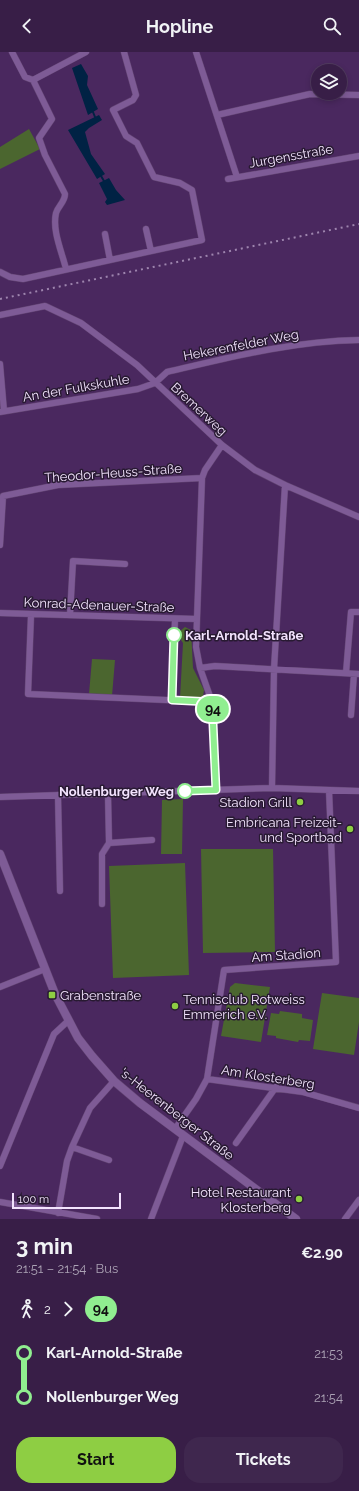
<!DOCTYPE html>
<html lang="en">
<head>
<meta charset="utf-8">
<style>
  body { margin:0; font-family:Raleway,sans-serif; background:#3f274e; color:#f1f3f6; height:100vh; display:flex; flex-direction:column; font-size:15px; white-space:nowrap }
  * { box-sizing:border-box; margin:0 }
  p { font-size:13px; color:#aba2b4 }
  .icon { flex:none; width:22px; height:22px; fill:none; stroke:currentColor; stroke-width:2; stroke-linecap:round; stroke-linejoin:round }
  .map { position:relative; height:1167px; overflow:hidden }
  .panel { display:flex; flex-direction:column; background:#381e47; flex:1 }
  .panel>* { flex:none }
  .badge { padding:0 8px; border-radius:13px; font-size:14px; line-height:26px }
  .buttons { position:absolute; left:311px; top:12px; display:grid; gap:8px }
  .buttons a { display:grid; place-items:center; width:36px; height:36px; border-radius:50%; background:#381e47; box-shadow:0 2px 6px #0003,0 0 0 1px #523c60; font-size:20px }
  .scale { position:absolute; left:12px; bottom:10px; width:109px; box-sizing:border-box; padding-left:4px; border:2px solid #f3e3fe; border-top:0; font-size:11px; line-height:14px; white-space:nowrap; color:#f3e3fe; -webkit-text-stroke:3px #281a32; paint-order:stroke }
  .map>.badge { position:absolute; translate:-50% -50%; box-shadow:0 0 0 2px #fff }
  .legs { display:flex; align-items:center; gap:6px; height:44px; padding:0 16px; font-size:13px }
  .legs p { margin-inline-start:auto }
  .head { display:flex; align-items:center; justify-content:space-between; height:68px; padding:0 16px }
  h1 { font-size:22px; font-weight:700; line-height:30px }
  .primary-button { display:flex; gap:8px; margin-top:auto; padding:8px 16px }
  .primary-button a { flex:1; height:46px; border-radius:16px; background:#8ece43; color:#111; font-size:16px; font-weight:700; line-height:46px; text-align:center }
  .primary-button a+a { background:#3f274e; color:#f1f3f6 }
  ul { padding:0 16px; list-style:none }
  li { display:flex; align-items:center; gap:14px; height:44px; font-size:15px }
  li i { display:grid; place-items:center; width:6px; height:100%; margin:0 5px; background:currentColor }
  li i::after { content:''; width:10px; height:10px; margin:-5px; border:3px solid; border-radius:50%; background:#381e47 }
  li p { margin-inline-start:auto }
  li:first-child i { background:linear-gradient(#0000 50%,currentColor 0) }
  li:last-child i { background:linear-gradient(currentColor 50%,#0000 0) }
  header { display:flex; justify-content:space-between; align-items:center; height:52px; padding:0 16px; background:#381e47; font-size:18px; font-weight:700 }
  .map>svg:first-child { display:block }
</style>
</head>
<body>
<header><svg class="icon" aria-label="back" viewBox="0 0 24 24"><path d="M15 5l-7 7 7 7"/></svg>Hopline<svg class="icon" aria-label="search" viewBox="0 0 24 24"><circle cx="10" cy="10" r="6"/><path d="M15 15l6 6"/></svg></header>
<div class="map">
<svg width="359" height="1167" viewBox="0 0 359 1167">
  <rect width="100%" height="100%" fill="#4a285f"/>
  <path fill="#4b662f" d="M29 77 40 97 0 117V95Z
    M185 575 191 578 193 616 204 638 203 644 200 646H180L183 591 181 588 180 579Z
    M92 607 115 608 112 644 89 642Z
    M183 747 182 802H161L162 748Z
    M201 797H273L275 900 203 901Z
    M185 811 189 923 113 926 109 814Z
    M235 931 270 935 261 990 221 984 230 935Z
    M322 941 359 946V970L354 1003 313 997Z
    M280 959 302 962V966L313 968 310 989 299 988 298 990 276 986V984L267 983 271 961 279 962Z"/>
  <path fill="#024" d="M81 12 88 24 87 33 98 57 88 63 72 16Z
    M99 63 102 68 89 76 85 80 91 102 105 122 97 127 68 78Z
    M109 126 116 138 125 148 107 153 105 150 107 147 99 131Z"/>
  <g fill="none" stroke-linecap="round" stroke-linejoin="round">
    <path stroke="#024" stroke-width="2" d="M93 60 95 65
      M101 124 104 129"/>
    <g stroke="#634573" stroke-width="7">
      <path id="minor" d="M12 0 25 25 33 28 52 67 39 86 45 103 65 142C65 150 58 154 56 161 52 179 62 200 66 217
        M196 0 237 125
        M33 28 86 0
        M217 63 310 42 359 43
        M228 127 359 104
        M146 177 151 199
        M105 182 110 208
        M0 220 10 225 23 227 202 188 192 138 180 131 154 125 137 91 126 84 113 58 133 48 136 43 124 0
        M0 263 45 254 81 271 137 313 222 393 255 418 285 433 359 465
        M0 312 4 359
        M0 360 138 337 155 331 167 320C231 305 293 289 359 288
        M0 493 3 444 58 433 202 426
        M0 561 197 567
        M31 563 28 642 212 650
        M70 563 73 509 125 512
        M200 616 215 614 359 622
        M346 621 351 560H359
        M172 648 175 567
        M351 663 354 622
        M272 736 274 617 285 433
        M216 738 212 650 200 616 196 595 202 426 205 418 222 393
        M58 743 60 839
        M0 745 272 736 359 739
        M109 791 152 788
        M102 852V802L109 791 108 742
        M0 935 45 917
        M207 1027 303 1040 359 1056
        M175 1077 196 1047 207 1027 224 918 336 910 329 738
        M236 1091 276 1035
        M72 1095 109 1108
        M0 1114 54 982 68 969
        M0 1150 97 1167
        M58 1161 67 1109 72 1095 90 1056 114 1029
        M151 1167 183 1084
        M345 1167 359 1148"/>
    </g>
    <g stroke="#634573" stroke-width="9">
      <path id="tertiary" d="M0 802 55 942 78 986 92 1004 114 1029 140 1051 296 1167"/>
    </g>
    <use href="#minor" stroke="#7e5b96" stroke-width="6"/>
    <use href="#tertiary" stroke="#7e5b96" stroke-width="8"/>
    <path stroke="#9e85ae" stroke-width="2" stroke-dasharray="2 4" stroke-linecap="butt" d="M0 247 359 172"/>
  </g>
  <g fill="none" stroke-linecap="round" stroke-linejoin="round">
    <g stroke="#fff" stroke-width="9">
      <path id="line-1" d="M174 583 172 648 212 650 216 738 185 739"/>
    </g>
    <use href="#line-1" stroke="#90ee90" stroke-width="6"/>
  </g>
  <g fill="#fff" stroke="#90ee90" stroke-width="2">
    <circle cx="174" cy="583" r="7"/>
    <circle cx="185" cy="739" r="7"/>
  </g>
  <g fill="#8ece43" stroke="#281a32" stroke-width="1.5">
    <circle cx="300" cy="750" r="4"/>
    <circle cx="350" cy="777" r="4"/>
    <rect x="48" y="939" width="8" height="8" rx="2"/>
    <circle cx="175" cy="954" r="4"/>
    <circle cx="299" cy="1147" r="4"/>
  </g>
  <g text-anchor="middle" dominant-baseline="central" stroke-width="3" stroke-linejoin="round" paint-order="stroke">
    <g font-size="13" fill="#f3e3fe" stroke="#281a32">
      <text transform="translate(291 104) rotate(-10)">Jurgensstraße</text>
      <text transform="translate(241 293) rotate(-11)">Hekerenfelder Weg</text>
      <text transform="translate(76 336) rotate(-10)">An der Fulkskuhle</text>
      <text transform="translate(199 357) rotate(43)">Bremerweg</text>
      <text transform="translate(113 421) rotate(-4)">Theodor-Heuss-Straße</text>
      <text transform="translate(99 553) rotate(2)">Konrad-Adenauer-Straße</text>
      <text transform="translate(286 903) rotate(-4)">Am Stadion</text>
      <text transform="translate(268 1025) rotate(9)">Am Klosterberg</text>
      <text transform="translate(177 1062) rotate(38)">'s-Heerenberger Straße</text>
    </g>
    <g font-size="13" font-weight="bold" fill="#f3e3fe" stroke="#281a32" text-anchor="start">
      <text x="185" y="583">Karl-Arnold-Straße</text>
      <text x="174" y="739" text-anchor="end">Nollenburger Weg</text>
    </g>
    <g font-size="13" fill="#f3e3fe" stroke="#281a32" text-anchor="end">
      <text x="292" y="750">Stadion Grill</text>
      <text x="342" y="770">Embricana Freizeit-<tspan x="342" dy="15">und Sportbad</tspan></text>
      <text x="60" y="943" text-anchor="start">Grabenstraße</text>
      <text x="183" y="947" text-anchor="start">Tennisclub Rotweiss<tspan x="183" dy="15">Emmerich e.V.</tspan></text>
      <text x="291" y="1140">Hotel Restaurant<tspan x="291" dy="15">Klosterberg</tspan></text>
    </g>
  </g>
</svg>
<div class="buttons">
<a><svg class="icon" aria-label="layers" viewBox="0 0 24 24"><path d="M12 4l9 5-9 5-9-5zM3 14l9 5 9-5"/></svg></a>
</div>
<div class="scale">100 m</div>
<b class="badge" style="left:213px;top:657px;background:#90ee90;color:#111">94</b>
</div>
<section class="panel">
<div class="head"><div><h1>3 min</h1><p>21:51 – 21:54 · Bus</p></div><b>€2.90</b></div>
<div class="legs"><svg class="icon" aria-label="walk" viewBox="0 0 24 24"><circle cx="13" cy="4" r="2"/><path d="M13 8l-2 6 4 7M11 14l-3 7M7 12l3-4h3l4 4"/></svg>2<svg class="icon" aria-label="forward" viewBox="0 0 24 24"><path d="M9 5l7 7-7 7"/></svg><b class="badge" style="background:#90ee90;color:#111">94</b></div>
<ul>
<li><i style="color:#90ee90"></i><b>Karl-Arnold-Straße</b><p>21:53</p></li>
<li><i style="color:#90ee90"></i><b>Nollenburger Weg</b><p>21:54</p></li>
</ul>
<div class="primary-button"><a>Start</a><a>Tickets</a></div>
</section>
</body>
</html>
